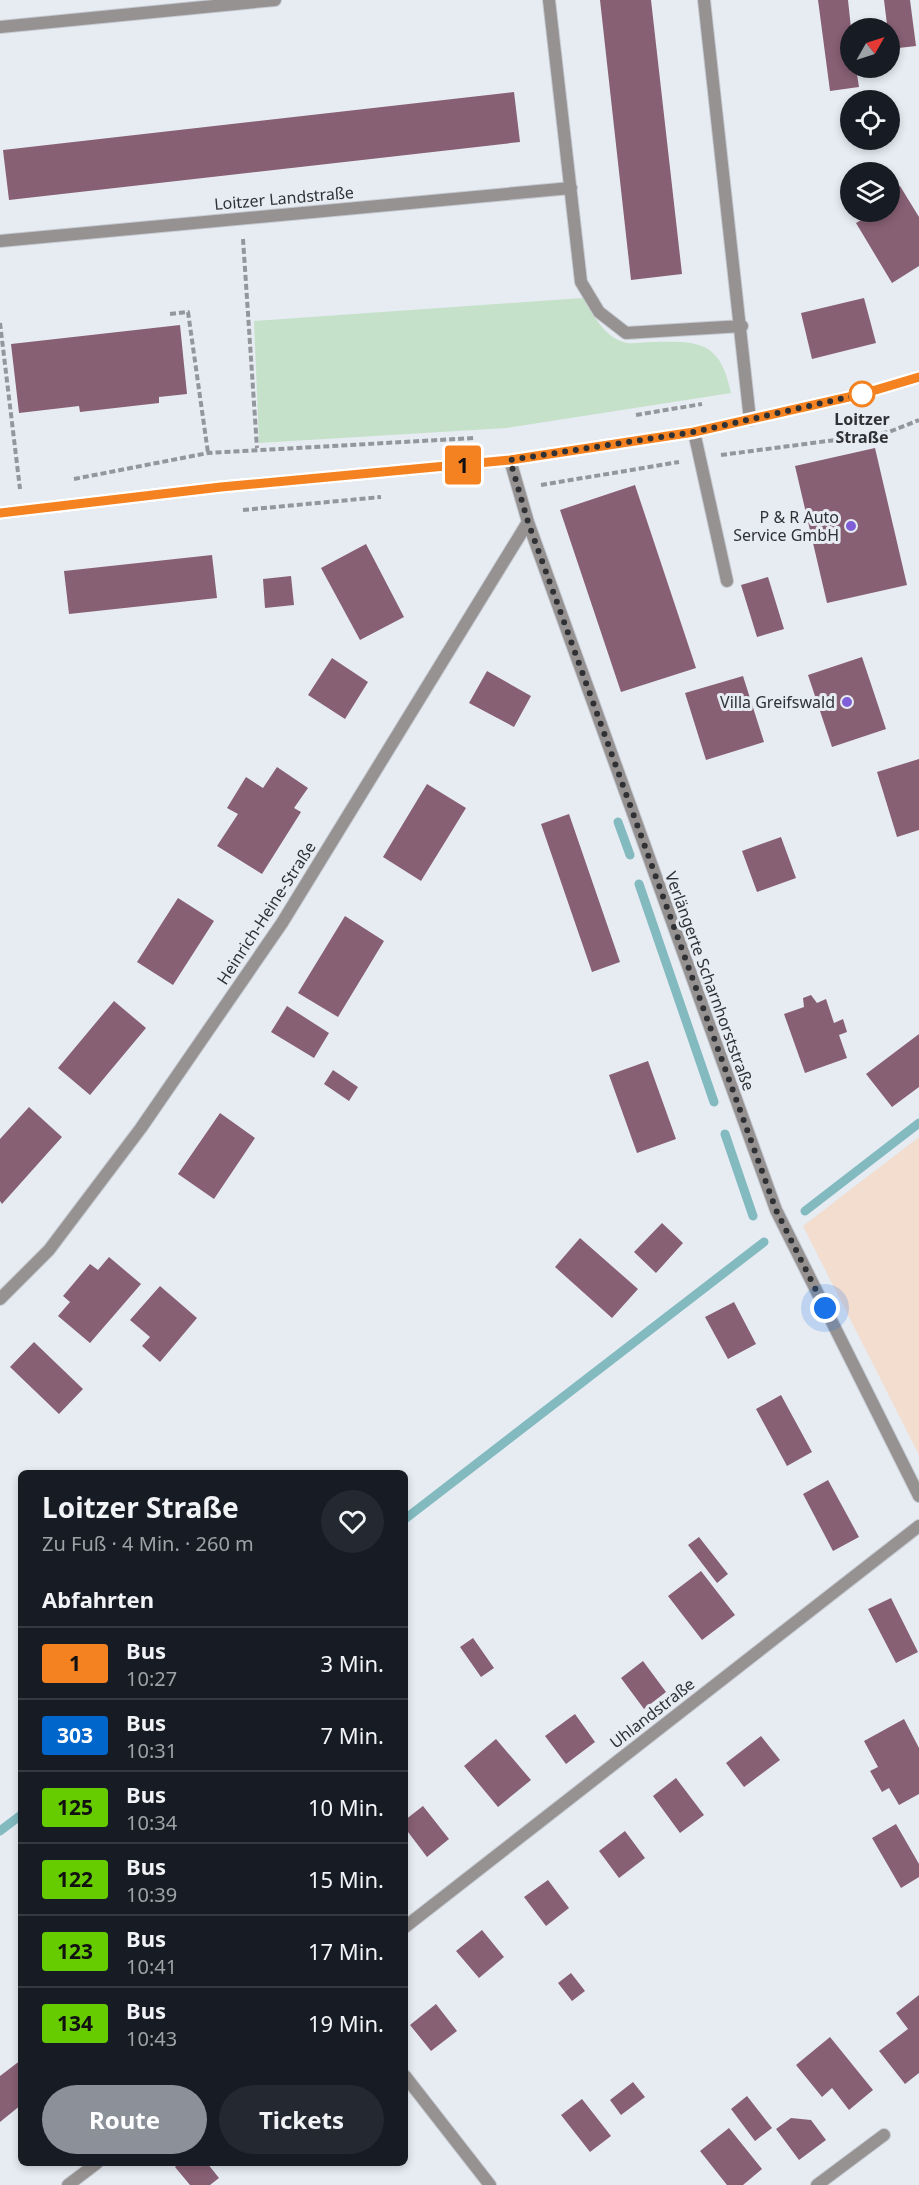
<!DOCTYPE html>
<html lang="de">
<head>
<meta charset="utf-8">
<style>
  body { margin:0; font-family:"Noto Sans",sans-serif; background:#242831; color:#f1f3f6; height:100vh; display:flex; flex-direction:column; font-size:22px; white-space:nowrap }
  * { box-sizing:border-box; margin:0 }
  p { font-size:20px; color:#9ea1a6 }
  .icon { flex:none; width:33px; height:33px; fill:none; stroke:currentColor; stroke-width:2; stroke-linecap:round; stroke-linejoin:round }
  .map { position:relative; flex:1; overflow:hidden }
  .sheet { position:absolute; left:18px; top:1470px; width:390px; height:696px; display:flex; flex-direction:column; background:#171b24; border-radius:9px; box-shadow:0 3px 9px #0003 }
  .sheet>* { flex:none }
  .badge { padding:0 12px; border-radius:4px; font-size:21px; line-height:39px }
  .needle { width:39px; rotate:51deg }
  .controls { position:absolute; left:840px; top:18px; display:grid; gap:12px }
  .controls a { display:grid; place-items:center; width:60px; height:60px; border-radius:50%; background:#171b24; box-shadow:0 3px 9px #0003; font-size:30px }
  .you { position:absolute; width:30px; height:30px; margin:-15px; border:4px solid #fff; border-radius:50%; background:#1a73e8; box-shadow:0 0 0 9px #1a73e833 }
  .map>.badge { position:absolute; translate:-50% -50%; box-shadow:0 0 0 3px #fff }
  h2 { padding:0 24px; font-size:22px; line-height:54px }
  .round { display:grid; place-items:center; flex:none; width:63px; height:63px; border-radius:32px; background:#242831 }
  .headline { display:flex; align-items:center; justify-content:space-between; height:102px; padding:0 24px }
  h1 { font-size:28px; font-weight:700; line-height:45px }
  .primary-button { display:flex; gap:12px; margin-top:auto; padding:12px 24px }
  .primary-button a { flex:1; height:69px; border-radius:36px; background:#8c9099; color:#fff; font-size:24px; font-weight:700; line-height:69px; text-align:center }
  .primary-button a+a { background:#242831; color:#f1f3f6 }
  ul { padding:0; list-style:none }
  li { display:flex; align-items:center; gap:18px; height:72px; padding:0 24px; border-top:2px solid #363941 }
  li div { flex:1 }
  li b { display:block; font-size:22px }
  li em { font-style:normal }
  li .badge { min-width:66px; font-weight:700; text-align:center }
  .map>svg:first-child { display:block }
</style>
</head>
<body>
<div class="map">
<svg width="919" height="2185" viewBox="0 0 919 2185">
  <rect width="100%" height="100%" fill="#e7ecf3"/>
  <path fill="#f2ddcf" d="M919 1137V1455L803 1226Z"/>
  <path fill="#c6e1ca" d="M583 298C594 315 604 338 627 343 634 344 643 342 650 342 699 341 720 340 731 393L507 428 259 443 254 321Z"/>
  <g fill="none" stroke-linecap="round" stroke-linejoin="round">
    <path stroke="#82bac0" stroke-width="9" d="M618 822 630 855
      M639 884 714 1102
      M725 1134 753 1216
      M805 1211 919 1123
      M405 1519 764 1242
      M0 1831 21 1815"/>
  </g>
  <path fill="#876073" d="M600 0H651L682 274 631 280Z
    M818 0H848L851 28 850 68H856L859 87 830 91Z
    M884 0H910L916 46 890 49Z
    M514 92 520 142 9 200 3 150Z
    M900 186 919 217V266L892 283 856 223 875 212H890V193Z
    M864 298 876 343 812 359 801 313Z
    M180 325 187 394 159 397V403L80 412 79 406 19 413 11 344Z
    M875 448 907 585 827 603 795 466Z
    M635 485 696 668 621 692 560 510Z
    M366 544 404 617 360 640 321 568Z
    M212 555 217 598 69 614 64 571Z
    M291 576 294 605 265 608 263 579Z
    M768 577 784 629 757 637 741 585Z
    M862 657 886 729 832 747 808 675Z
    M332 658 368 682 345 719 308 695Z
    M487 671 531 696 514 727 469 703Z
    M743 676 764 742 706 760 685 693Z
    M919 759V830L897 837 877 772Z
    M277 767 308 788 294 808 301 812 262 874 217 846 238 814 227 808 246 777 263 788Z
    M427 784 466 808 421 881 383 857Z
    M569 814 620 962 592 972 541 824Z
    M781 837 796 878 757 892 742 851Z
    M178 898 214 921 173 985 137 962Z
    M345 916 384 941 338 1017 298 993Z
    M811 995 817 1003 826 999 834 1023 843 1019 847 1032 839 1035 847 1058 805 1073 784 1014 804 1007 803 998Z
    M114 1001 146 1028 90 1095 58 1068Z
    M287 1006 329 1033 314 1058 271 1032Z
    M919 1034V1087L892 1107 866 1074Z
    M648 1061 676 1139 637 1153 609 1075Z
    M333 1070 358 1087 349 1101 324 1084Z
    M29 1107 62 1137 2 1204 0 1201V1139Z
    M220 1113 255 1138 214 1199 178 1174Z
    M662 1223 683 1243 656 1273 634 1252Z
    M580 1238 638 1289 612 1318 555 1267Z
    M109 1257 141 1284 90 1343 58 1316 70 1302 63 1296 90 1264 98 1270Z
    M160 1286 197 1318 160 1362 142 1346 150 1337 130 1320Z
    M734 1302 756 1344 728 1359 705 1317Z
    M34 1342 83 1389 59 1414 10 1367Z
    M781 1395 812 1452 787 1466 756 1409Z
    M828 1480 859 1537 833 1551 803 1494Z
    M699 1537 728 1574 717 1583 688 1545Z
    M701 1571 735 1615 702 1640 668 1596Z
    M891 1598 918 1652 896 1663 868 1609Z
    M473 1638 494 1668 481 1677 460 1647Z
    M643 1661 666 1692 644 1709 621 1678Z
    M575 1714 595 1742 566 1764 545 1736Z
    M904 1719 919 1748V1794L899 1805 889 1788 882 1792 870 1771 878 1767 864 1741Z
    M761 1736 780 1760 744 1787 726 1763Z
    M496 1739 531 1780 498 1807 464 1766Z
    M676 1778 704 1815 680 1833 653 1796Z
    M423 1806 449 1839 427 1857 405 1828V1820Z
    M896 1824 919 1864V1877L901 1888 872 1838Z
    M625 1831 645 1858 619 1878 599 1851Z
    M548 1880 569 1908 546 1926 524 1897Z
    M482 1930 504 1957 479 1978 456 1951Z
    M571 1973 585 1991 572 2001 558 1983Z
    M919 1995V2073L905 2084 879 2051 908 2029 896 2013Z
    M436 2004 457 2031 431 2051 410 2025Z
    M830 2037 873 2090 849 2110 832 2088 822 2097 796 2065Z
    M21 2060V2105L0 2122V2076Z
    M633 2082 645 2097 621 2115 610 2100Z
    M747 2096 772 2128 755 2141 731 2109Z
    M582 2099 611 2136 590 2152 561 2115Z
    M791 2118 811 2120 826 2140 799 2160 776 2129Z
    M729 2128 762 2169 743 2185H727L700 2151Z
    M180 2163H207L219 2178 210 2185H190L175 2167Z"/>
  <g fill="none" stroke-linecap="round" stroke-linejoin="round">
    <g stroke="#c6cad1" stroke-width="14">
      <path id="service" d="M694 432 727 581"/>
    </g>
    <g stroke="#c6cad1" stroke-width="14">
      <path id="minor" d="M549 0 581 282 599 312 626 333 742 326
        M704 0 750 420
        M0 27 275 0
        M0 241 571 188
        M510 460 528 522 776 1210 919 1496
        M0 1299 49 1250 141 1128 282 923 528 522
        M405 1927 919 1526
        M405 2076 490 2185
        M68 2185 97 2163
        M817 2185 884 2135"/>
    </g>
    <g stroke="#c6cad1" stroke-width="14">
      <path id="secondary" d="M0 513 221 487 510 460 694 432 862 394 919 377"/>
    </g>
    <path stroke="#93979c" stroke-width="4" stroke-dasharray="6 3" stroke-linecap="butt" d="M243 239 257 448
      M170 314 188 312 208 453
      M0 323 20 489
      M636 415 702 404
      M721 455 866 436 889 432 919 420
      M74 479 208 453 474 438
      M541 485 679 462
      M243 510 381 497"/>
    <use href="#service" stroke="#969292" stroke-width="12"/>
    <use href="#minor" stroke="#969292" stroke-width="12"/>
    <use href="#secondary" stroke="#6e6867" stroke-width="12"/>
  </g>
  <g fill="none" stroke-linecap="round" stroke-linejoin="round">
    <g stroke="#fff" stroke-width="14">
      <path id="line" d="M0 513 221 487 510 460 694 432 862 394 919 377"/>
    </g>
    <use href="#line" stroke="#f58220" stroke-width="9"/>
    <path stroke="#2f3134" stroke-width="6" stroke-dasharray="0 10.8" d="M825 1308 776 1210 528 522 510 460 694 432 862 394"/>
  </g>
  <circle fill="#fff" stroke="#f58220" stroke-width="3" cx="862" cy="394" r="12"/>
  <g fill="#7f5ed8" stroke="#e7ecf3" stroke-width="2">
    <circle cx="851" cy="526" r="6"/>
    <circle cx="847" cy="702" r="6"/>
  </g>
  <g text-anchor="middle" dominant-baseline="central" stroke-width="6" stroke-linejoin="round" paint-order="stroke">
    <g font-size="16" fill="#2f3134" stroke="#e7ecf3">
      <text transform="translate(284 198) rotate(-5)">Loitzer Landstraße</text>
      <text transform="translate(266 913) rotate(-57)">Heinrich-Heine-Straße</text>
      <text transform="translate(710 981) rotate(70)">Verlängerte Scharnhorststraße</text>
      <text transform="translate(652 1713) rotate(-38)">Uhlandstraße</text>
    </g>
    <g font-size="16" font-weight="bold" fill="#2f3134" stroke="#e7ecf3">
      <text x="862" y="419">Loitzer<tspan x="862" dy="18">Straße</tspan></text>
    </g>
    <g font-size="16" fill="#2f3134" stroke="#e7ecf3" text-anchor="end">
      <text x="839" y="517">P &amp; R Auto<tspan x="839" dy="18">Service GmbH</tspan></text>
      <text x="835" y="702">Villa Greifswald</text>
    </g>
  </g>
</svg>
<div class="controls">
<a><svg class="needle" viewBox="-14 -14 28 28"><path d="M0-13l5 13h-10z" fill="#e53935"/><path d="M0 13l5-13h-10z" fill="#9ea1a6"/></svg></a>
<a><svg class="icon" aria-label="locate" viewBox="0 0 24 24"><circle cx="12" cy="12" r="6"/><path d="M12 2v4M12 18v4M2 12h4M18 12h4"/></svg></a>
<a><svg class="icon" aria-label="layers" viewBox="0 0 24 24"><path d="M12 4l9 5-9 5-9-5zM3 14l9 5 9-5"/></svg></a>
</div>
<div class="you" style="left:825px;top:1308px"></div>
<b class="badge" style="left:463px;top:465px;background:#f58220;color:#111">1</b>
<section class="sheet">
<div class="headline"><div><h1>Loitzer Straße</h1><p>Zu Fuß · 4 Min. · 260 m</p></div><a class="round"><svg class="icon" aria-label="heart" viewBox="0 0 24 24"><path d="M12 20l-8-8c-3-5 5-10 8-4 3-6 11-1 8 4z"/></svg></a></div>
<h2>Abfahrten</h2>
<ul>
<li><span class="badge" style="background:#f58220;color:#111">1</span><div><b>Bus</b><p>10:27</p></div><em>3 Min.</em></li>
<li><span class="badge" style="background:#06c;color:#fff">303</span><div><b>Bus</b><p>10:31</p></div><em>7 Min.</em></li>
<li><span class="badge" style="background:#6c0;color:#111">125</span><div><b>Bus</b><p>10:34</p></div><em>10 Min.</em></li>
<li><span class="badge" style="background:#6c0;color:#111">122</span><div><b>Bus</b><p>10:39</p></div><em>15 Min.</em></li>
<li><span class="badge" style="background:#6c0;color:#111">123</span><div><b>Bus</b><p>10:41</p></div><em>17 Min.</em></li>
<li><span class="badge" style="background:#6c0;color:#111">134</span><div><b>Bus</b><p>10:43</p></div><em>19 Min.</em></li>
</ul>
<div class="primary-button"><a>Route</a><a>Tickets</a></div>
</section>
</div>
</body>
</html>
